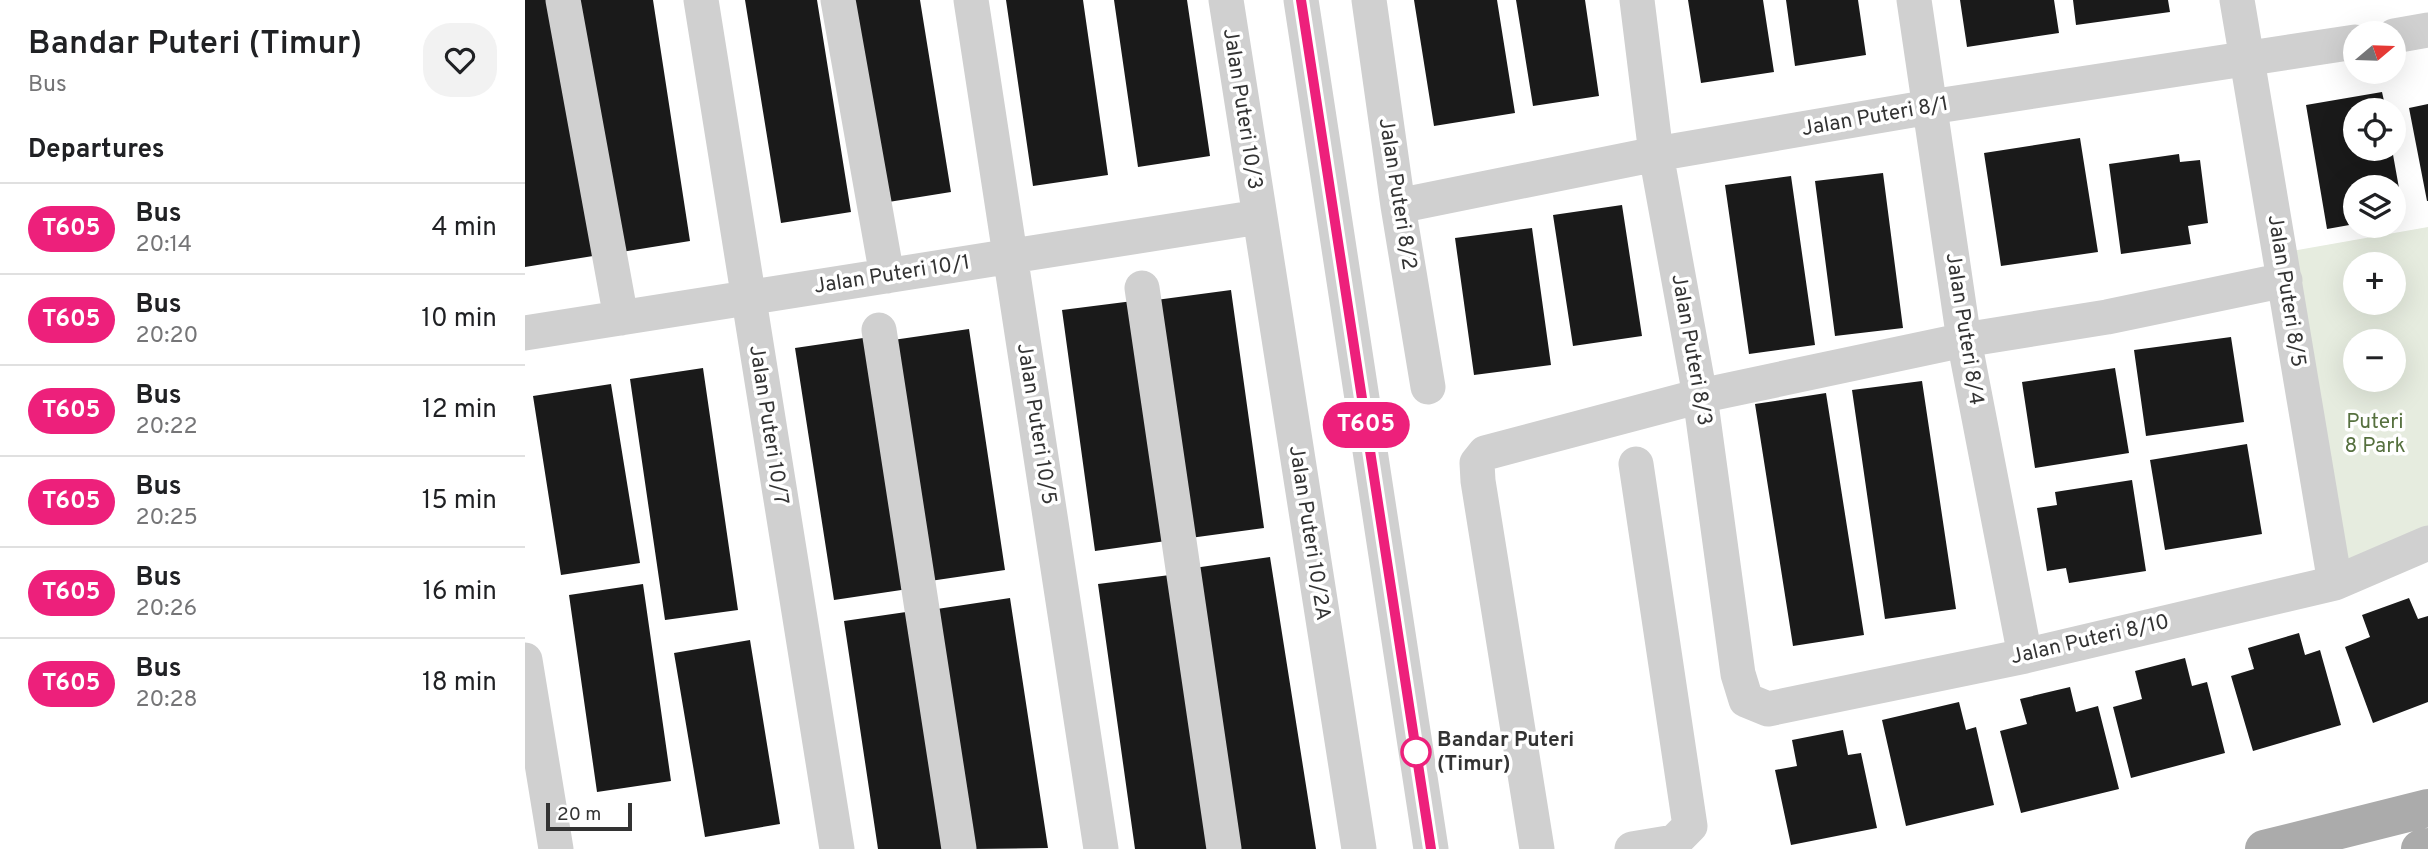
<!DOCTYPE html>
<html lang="en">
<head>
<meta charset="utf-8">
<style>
  body { margin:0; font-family:Overpass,sans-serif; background:#f2f2f2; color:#202124; height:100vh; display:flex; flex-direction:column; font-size:26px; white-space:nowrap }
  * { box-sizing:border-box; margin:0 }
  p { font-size:23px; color:#757577 }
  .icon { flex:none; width:38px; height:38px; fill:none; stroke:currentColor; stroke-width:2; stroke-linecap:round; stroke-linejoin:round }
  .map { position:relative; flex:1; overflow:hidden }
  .sheet { display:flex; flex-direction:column; background:#fff; width:525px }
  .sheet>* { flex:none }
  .badge { padding:0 14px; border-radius:23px; font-size:24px; line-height:46px }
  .needle { width:46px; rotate:71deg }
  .tools { position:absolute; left:1818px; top:21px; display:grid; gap:14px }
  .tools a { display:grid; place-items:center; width:63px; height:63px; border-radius:50%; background:#fff; box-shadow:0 7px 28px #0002; font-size:35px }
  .scale { position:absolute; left:21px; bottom:18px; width:86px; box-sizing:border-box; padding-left:7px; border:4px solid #333; border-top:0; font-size:19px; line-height:24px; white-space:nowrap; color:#333; -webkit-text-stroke:5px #fff; paint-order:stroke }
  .map>.badge { position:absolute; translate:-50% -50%; box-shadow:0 0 0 4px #fff }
  h2 { padding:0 28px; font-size:26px; line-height:63px }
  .round { display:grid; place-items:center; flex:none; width:74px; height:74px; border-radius:28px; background:#f2f2f2 }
  .overview { display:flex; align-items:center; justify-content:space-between; height:119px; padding:0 28px }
  h1 { font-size:33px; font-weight:600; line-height:52px }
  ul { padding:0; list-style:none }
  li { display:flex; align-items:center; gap:21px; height:91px; padding:0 28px; border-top:2px solid #e0e0e0 }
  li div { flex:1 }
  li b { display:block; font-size:26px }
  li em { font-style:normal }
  li .badge { min-width:77px; font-weight:700; text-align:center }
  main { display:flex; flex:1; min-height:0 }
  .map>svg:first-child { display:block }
</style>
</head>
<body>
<main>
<section class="sheet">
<div class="overview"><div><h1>Bandar Puteri (Timur)</h1><p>Bus</p></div><a class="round"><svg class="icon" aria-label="heart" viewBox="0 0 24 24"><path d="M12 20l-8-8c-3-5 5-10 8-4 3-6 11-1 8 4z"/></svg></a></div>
<h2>Departures</h2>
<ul>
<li><span class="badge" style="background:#ed207b;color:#fff">T605</span><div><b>Bus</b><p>20:14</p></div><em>4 min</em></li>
<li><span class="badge" style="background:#ed207b;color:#fff">T605</span><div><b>Bus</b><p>20:20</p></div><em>10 min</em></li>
<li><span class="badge" style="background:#ed207b;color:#fff">T605</span><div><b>Bus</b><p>20:22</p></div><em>12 min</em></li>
<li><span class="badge" style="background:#ed207b;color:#fff">T605</span><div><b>Bus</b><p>20:25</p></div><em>15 min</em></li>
<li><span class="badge" style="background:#ed207b;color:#fff">T605</span><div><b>Bus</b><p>20:26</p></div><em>16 min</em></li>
<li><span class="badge" style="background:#ed207b;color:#fff">T605</span><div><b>Bus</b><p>20:28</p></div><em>18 min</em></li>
</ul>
</section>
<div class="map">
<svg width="1903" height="849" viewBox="0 0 1903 849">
  <rect width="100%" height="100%" fill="#fff"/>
  <path fill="#e6ecdf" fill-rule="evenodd" d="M1903 227V531L1817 568 1767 251ZM1830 264H1869V303H1830ZM1830 341H1869V380H1830Z"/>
  <path fill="#1a1a1a" d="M0 0H26L68 256 0 267Z
    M50 0H128L165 241 90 253Z
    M220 0H292L326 212 256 223Z
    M318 0H395L426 192 351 204Z
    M481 0H558L583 175 508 186Z
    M589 0H662L685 156 613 167Z
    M889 0H972L990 113 909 126Z
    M991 0H1060L1074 96 1008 106Z
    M1163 0H1238L1249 72 1176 83Z
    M1261 0H1333L1341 55 1270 66Z
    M1435 0H1529L1534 33 1442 47Z
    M1548 0H1643L1645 12 1551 25Z
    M1857 92 1861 110H1830V149H1867L1879 216 1869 217V187H1830V224L1802 229 1781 105Z
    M1903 104V201H1902L1884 108Z
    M1555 138 1573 252 1476 266 1459 153Z
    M1654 154 1655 162 1675 160 1683 223 1663 226 1666 244 1596 254 1584 164Z
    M1358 173 1378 328 1310 336 1290 181Z
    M1266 176 1290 345 1224 354 1200 185Z
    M1097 205 1117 336 1048 346 1028 215Z
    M1007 228 1026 365 949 375 930 238Z
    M706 290 739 528 665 538 631 300Z
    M608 301 641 541 570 551 537 310Z
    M444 329 480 570 405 581 368 340Z
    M345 337 383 589 309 600 270 348Z
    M1706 337 1719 422 1621 436 1609 350Z
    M178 368 213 610 140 620 105 379Z
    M1590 368 1604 453 1510 468 1497 382Z
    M1397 381 1431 609 1360 619 1327 390Z
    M86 384 115 563 36 575 8 396Z
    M1301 393 1339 635 1268 646 1230 404Z
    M1722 444 1737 534 1640 550 1625 460Z
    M1607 480 1621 571 1544 583 1541 568 1522 571 1512 508 1532 505 1530 492Z
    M745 557 791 849H712L669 568Z
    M653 574 691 849H610L573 584Z
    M118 584 146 781 72 792 44 595Z
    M485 598 523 848 448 849 412 609Z
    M1884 598 1893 619 1903 616V702L1848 723 1820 647 1845 637 1837 615Z
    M388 611 424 849H353L319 621Z
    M1774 633 1780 655 1795 650 1816 725 1728 751 1706 676 1729 669 1723 648Z
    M225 640 255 824 180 837 149 653Z
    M1660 658 1667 686 1682 682 1700 753 1606 778 1588 707 1617 699 1610 671Z
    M1545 687 1551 712 1573 706 1594 789 1496 813 1475 731 1502 724 1495 699Z
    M1434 702 1441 730 1451 727 1469 805 1381 826 1357 720Z
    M1318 730 1323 755 1336 753 1352 828 1266 845 1250 770 1272 766 1267 740Z"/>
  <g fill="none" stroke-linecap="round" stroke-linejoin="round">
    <path stroke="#d0d0d0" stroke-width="35" d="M38 0 96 318
      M176 0 312 849
      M313 0 362 276
      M446 0 576 849
      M701 0 834 849
      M776 0 906 849
      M844 0 873 206 903 387
      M1112 0 1131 154 1175 396 1213 674 1221 700 1243 709 1500 656 1810 583 1903 543
      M1389 0 1439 340 1500 656
      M1712 0 1810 583
      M1869 36 1903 30
      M873 206 1131 154 1405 107 1830 42
      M617 288 699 849
      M354 330 434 849
      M0 333 734 217
      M0 660 31 849
      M1012 849 953 481 952 463 960 453 1175 396 1439 340 1582 317 1760 280
      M1107 849 1149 842 1165 826 1111 464"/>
    <path stroke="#ababab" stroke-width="38" d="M1739 849 1903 808
      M1895 849 1903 847"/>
  </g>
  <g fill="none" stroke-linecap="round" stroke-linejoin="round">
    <g stroke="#fff" stroke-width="16">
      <path id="line" d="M776 0 906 849"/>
    </g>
    <use href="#line" stroke="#ed207b" stroke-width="10"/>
  </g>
  <circle fill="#fff" stroke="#ed207b" stroke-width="3.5" cx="891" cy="752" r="14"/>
  <g text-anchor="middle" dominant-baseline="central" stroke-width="7" stroke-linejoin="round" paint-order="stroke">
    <g font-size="21" fill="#333" stroke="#fff">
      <text transform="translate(717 109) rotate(81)">Jalan Puteri 10/3</text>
      <text transform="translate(1350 117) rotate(-10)">Jalan Puteri 8/1</text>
      <text transform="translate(872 194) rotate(81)">Jalan Puteri 8/2</text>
      <text transform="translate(367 275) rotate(-9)">Jalan Puteri 10/1</text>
      <text transform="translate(1761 291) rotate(81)">Jalan Puteri 8/5</text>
      <text transform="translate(1439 329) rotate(81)">Jalan Puteri 8/4</text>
      <text transform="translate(1166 350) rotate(80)">Jalan Puteri 8/3</text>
      <text transform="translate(511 424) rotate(81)">Jalan Puteri 10/5</text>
      <text transform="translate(243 425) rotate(81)">Jalan Puteri 10/7</text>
      <text transform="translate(784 533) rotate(81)">Jalan Puteri 10/2A</text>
      <text transform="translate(1565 640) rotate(-13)">Jalan Puteri 8/10</text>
    </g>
    <g font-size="21" fill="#56703f" stroke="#fff">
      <text x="1850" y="422">Puteri<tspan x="1850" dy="24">8 Park</tspan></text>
    </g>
    <g font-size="21" font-weight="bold" fill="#333" stroke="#fff" text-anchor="start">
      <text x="912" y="740">Bandar Puteri<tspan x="912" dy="24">(Timur)</tspan></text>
    </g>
  </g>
</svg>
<div class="tools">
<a><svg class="needle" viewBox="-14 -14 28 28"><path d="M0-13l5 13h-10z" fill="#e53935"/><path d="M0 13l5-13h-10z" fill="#757577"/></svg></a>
<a><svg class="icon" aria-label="locate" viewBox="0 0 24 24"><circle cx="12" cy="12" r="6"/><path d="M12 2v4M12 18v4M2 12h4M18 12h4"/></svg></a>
<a><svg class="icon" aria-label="layers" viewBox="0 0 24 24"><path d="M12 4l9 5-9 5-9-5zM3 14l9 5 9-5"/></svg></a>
<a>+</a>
<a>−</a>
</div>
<div class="scale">20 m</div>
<b class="badge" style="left:841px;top:425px;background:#ed207b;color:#fff">T605</b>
</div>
</main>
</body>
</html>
